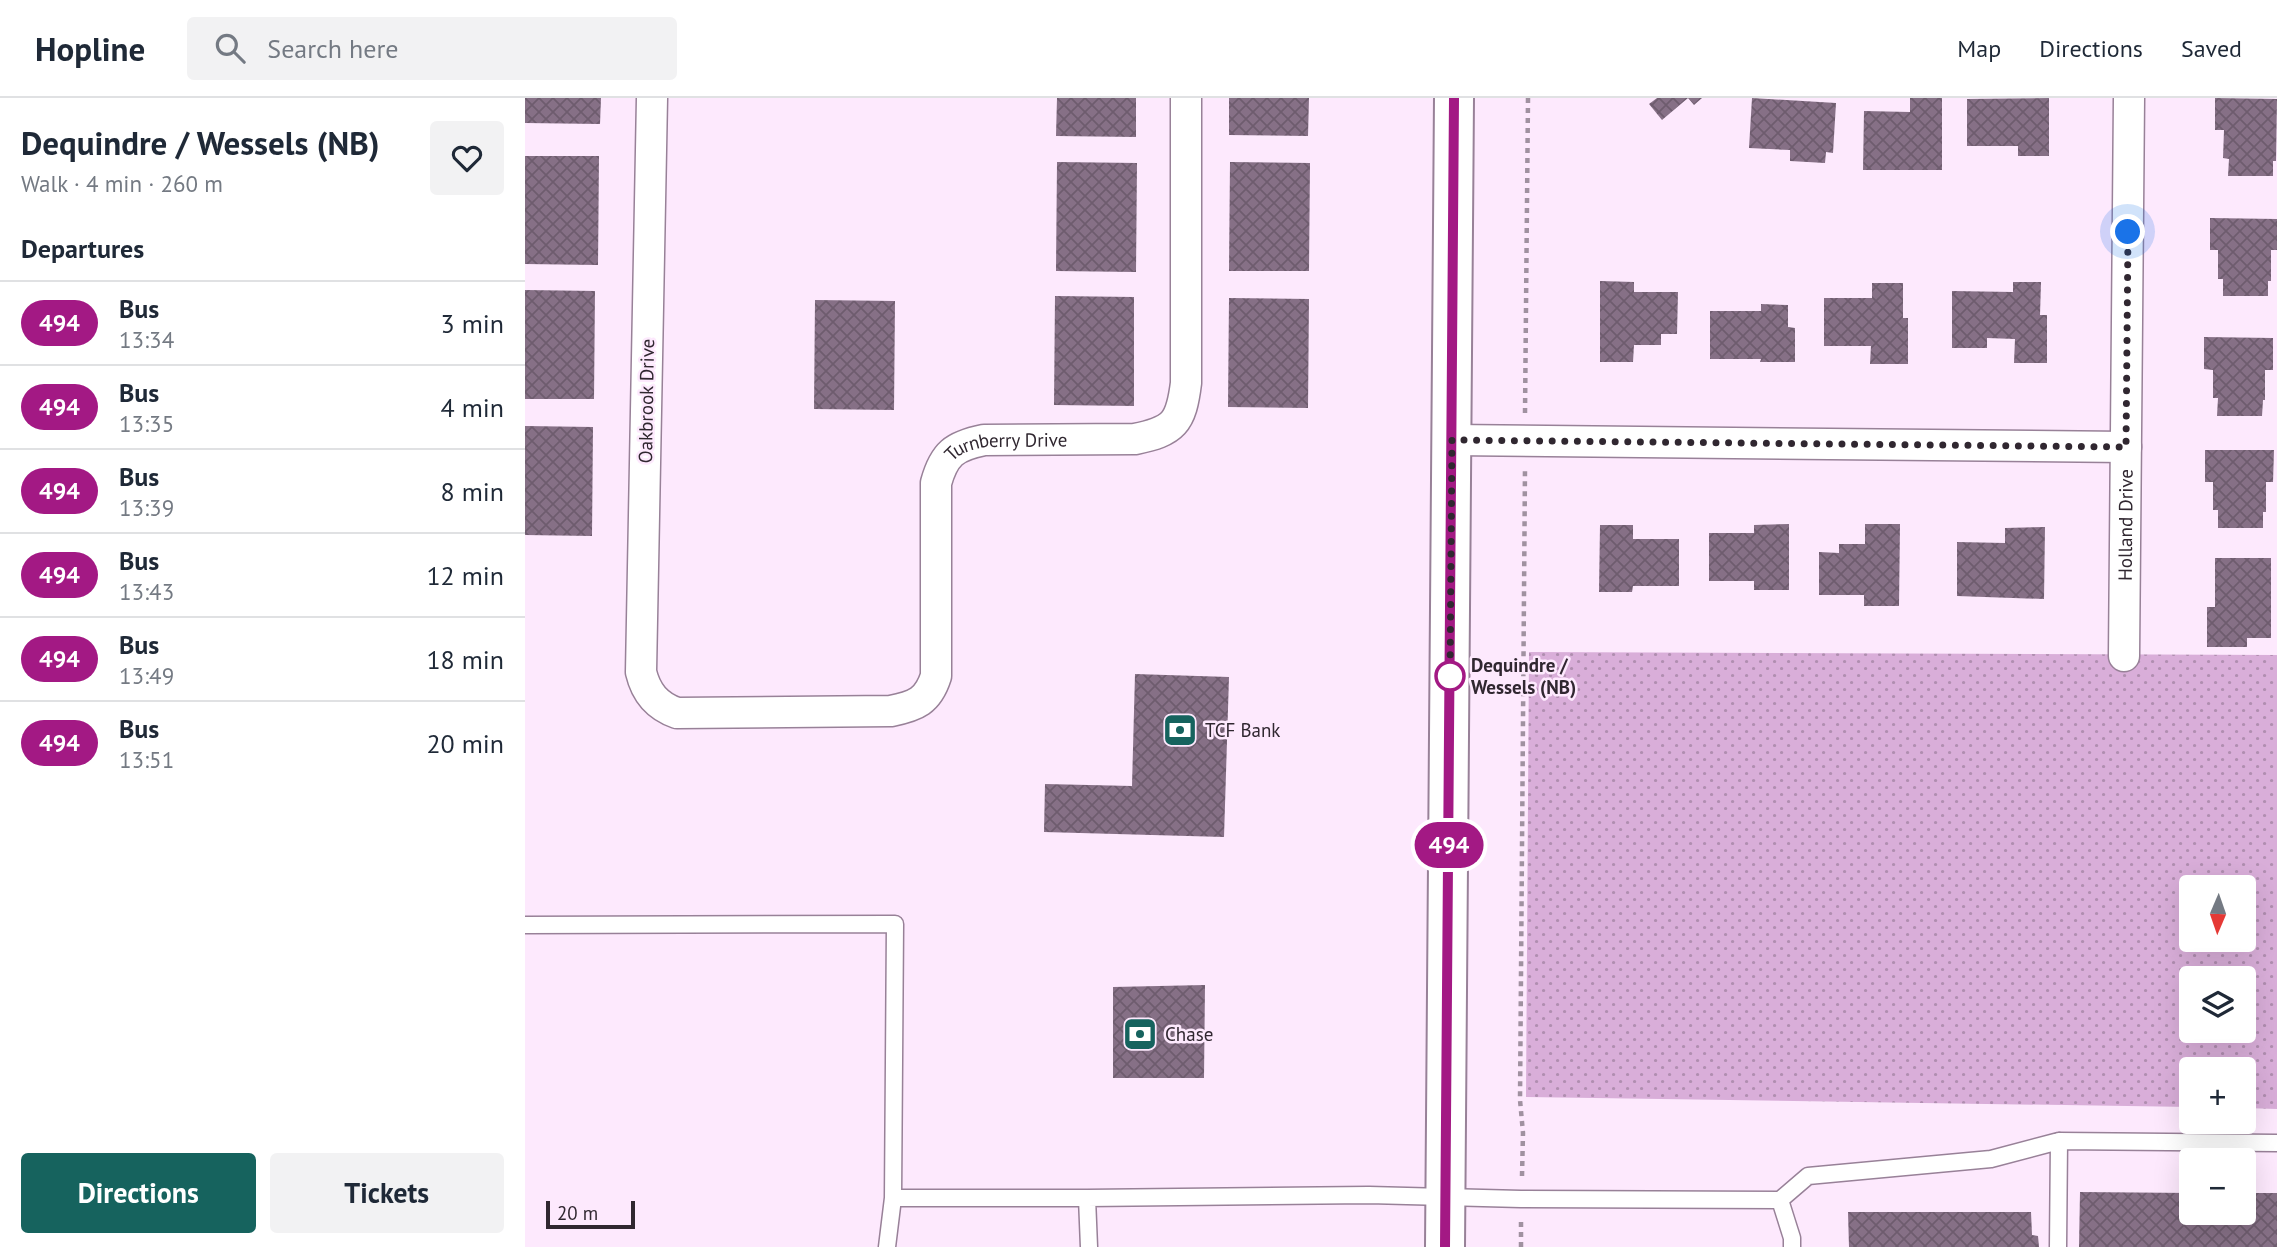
<!DOCTYPE html>
<html lang="en">
<head>
<meta charset="utf-8">
<style>
  body { margin:0; font-family:"PT Sans",sans-serif; background:#f2f2f3; color:#1f2937; height:100vh; display:flex; flex-direction:column; font-size:26px; white-space:nowrap }
  * { box-sizing:border-box; margin:0 }
  p { font-size:23px; color:#747a83 }
  .icon { flex:none; width:38px; height:38px; fill:none; stroke:currentColor; stroke-width:2; stroke-linecap:round; stroke-linejoin:round }
  .map { position:relative; flex:1; overflow:hidden }
  .side { display:flex; flex-direction:column; background:#fff; width:525px }
  .side>* { flex:none }
  .badge { padding:0 14px; border-radius:23px; font-size:24px; line-height:46px }
  .needle { width:46px; rotate:182deg }
  .buttons { position:absolute; left:1654px; top:777px; display:grid; gap:14px }
  .buttons a { display:grid; place-items:center; width:77px; height:77px; border-radius:7px; background:#fff; box-shadow:0 7px 28px #0002; font-size:35px }
  .scale { position:absolute; left:21px; bottom:18px; width:89px; box-sizing:border-box; padding-left:7px; border:4px solid #302730; border-top:0; font-size:19px; line-height:24px; white-space:nowrap; color:#302730; -webkit-text-stroke:5px #fde9fd; paint-order:stroke }
  .you { position:absolute; width:35px; height:35px; margin:-18px; border:5px solid #fff; border-radius:50%; background:#1a73e8; box-shadow:0 0 0 10px #1a73e833 }
  .map>.badge { position:absolute; translate:-50% -50%; box-shadow:0 0 0 4px #fff }
  h2 { padding:0 21px; font-size:26px; line-height:63px }
  .round { display:grid; place-items:center; flex:none; width:74px; height:74px; border-radius:7px; background:#f2f2f3 }
  .head { display:flex; align-items:center; justify-content:space-between; height:119px; padding:0 21px }
  h1 { font-size:33px; font-weight:700; line-height:52px }
  .cta { display:flex; gap:14px; margin-top:auto; padding:14px 21px }
  .cta a { flex:1; height:80px; border-radius:7px; background:#16635e; color:#fff; font-size:28px; font-weight:700; line-height:80px; text-align:center }
  .cta a+a { background:#f2f2f3; color:#1f2937 }
  ul { padding:0; list-style:none }
  li { display:flex; align-items:center; gap:21px; height:84px; padding:0 21px; border-top:2px solid #e0e1e3 }
  li div { flex:1 }
  li b { display:block; font-size:26px }
  li em { font-style:normal }
  li .badge { min-width:77px; font-weight:700; text-align:center }
  header { display:flex; align-items:center; gap:42px; box-sizing:border-box; height:98px; padding:0 35px; background:#fff; border-bottom:2px solid #e0e1e3 }
  header strong { font-size:33px }
  nav { display:flex; gap:38px; margin-inline-start:auto; font-size:24px }
  .search { width:490px; height:63px; background:#f2f2f3; display:flex; align-items:center; gap:18px; box-sizing:border-box; padding:0 24px; border-radius:7px; color:#747a83; font-size:26px }
  main { display:flex; flex:1; min-height:0 }
  .map>svg:first-child { display:block }
</style>
</head>
<body>
<header>
<strong>Hopline</strong>
<div class="search"><svg class="icon" aria-label="search" viewBox="0 0 24 24"><circle cx="10" cy="10" r="6"/><path d="M15 15l6 6"/></svg>Search here</div>
<nav><a>Map</a><a>Directions</a><a>Saved</a></nav>
</header>
<main>
<section class="side">
<div class="head"><div><h1>Dequindre / Wessels (NB)</h1><p>Walk · 4 min · 260 m</p></div><a class="round"><svg class="icon" aria-label="heart" viewBox="0 0 24 24"><path d="M12 20l-8-8c-3-5 5-10 8-4 3-6 11-1 8 4z"/></svg></a></div>
<h2>Departures</h2>
<ul>
<li><span class="badge" style="background:#a31984;color:#fff">494</span><div><b>Bus</b><p>13:34</p></div><em>3 min</em></li>
<li><span class="badge" style="background:#a31984;color:#fff">494</span><div><b>Bus</b><p>13:35</p></div><em>4 min</em></li>
<li><span class="badge" style="background:#a31984;color:#fff">494</span><div><b>Bus</b><p>13:39</p></div><em>8 min</em></li>
<li><span class="badge" style="background:#a31984;color:#fff">494</span><div><b>Bus</b><p>13:43</p></div><em>12 min</em></li>
<li><span class="badge" style="background:#a31984;color:#fff">494</span><div><b>Bus</b><p>13:49</p></div><em>18 min</em></li>
<li><span class="badge" style="background:#a31984;color:#fff">494</span><div><b>Bus</b><p>13:51</p></div><em>20 min</em></li>
</ul>
<div class="cta"><a>Directions</a><a>Tickets</a></div>
</section>
<div class="map">
<svg width="1752" height="1149" viewBox="0 0 1752 1149">
  <defs>
    <pattern id="grass-dots" width="8" height="8" patternUnits="userSpaceOnUse" patternTransform="scale(1.75)"><rect width="8" height="8" fill="#d9aed9"/><path d="M2 2h.1M6 6h.1" fill="none" stroke="#b08eb0" stroke-width="1.8" stroke-linecap="round"/></pattern>
    <pattern id="building-cross-hatch" width="8" height="8" patternUnits="userSpaceOnUse" patternTransform="scale(1.75)"><rect width="8" height="8" fill="#867086"/><path d="M0 0l8 8M0 8l8-8" fill="none" stroke="#6e5c6e"/></pattern>
  </defs>
  <rect width="100%" height="100%" fill="#fde9fd"/>
  <path fill="url(#grass-dots)" fill-rule="evenodd" d="M1004 554 1752 557V1011L1719 1010 1718 971H1666V1009L1001 999ZM1666 789H1718V842H1666ZM1666 880H1718V933H1666Z"/>
  <path fill="url(#building-cross-hatch)" d="M0 0H76L75 26 0 25Z
    M532 0H611V39L531 38Z
    M704 0H784L783 38 704 37Z
    M1132 0H1177L1169 7 1163 0 1137 22 1124 6Z
    M1227 0 1311 5 1308 55 1301 54 1300 65 1265 63V52L1224 50Z
    M1385 0H1417V72H1338L1339 13 1385 14Z
    M1524 0V58H1493V48H1442V1Z
    M1690 0 1752 1 1751 63H1748V78H1703L1704 61 1698 60 1699 32H1690Z
    M0 58H74L73 167 0 166Z
    M532 64 612 65 611 174 531 173Z
    M705 64 785 65 784 173H704Z
    M1685 120 1752 121V152H1746V183H1743V198H1698V181H1693V152H1685Z
    M1075 183 1109 184V194H1153L1152 236H1136V247H1109L1108 264H1075Z
    M1488 184H1516L1515 217H1522V265H1489L1490 241 1462 240V250H1427V193L1488 194Z
    M1347 185H1378V220H1383V266H1345L1346 248H1299V200H1347Z
    M0 192 70 193 69 301H0Z
    M530 198 609 199V308L529 307Z
    M704 200 784 201 783 310 703 309Z
    M290 202 370 203 369 312 289 311Z
    M1236 206 1263 207V229L1270 230V264H1235L1236 261H1185V213H1236Z
    M1679 239 1748 240V272H1740V302H1738L1737 318H1692L1693 300H1688V272L1679 271Z
    M0 328 68 329 67 438 0 437Z
    M1680 352H1749L1748 384H1741V414H1738V430H1693V412H1688V384H1680Z
    M1264 426V492H1229V483H1184V435H1229V427Z
    M1340 426H1375L1374 508H1339V497H1294V454L1314 455V446H1340Z
    M1075 427H1108V441H1154V488H1108L1107 494H1074Z
    M1520 429 1519 501 1432 498V444L1480 445V430Z
    M1690 460H1746V540H1722V549H1682V509H1690Z
    M610 576 704 579 699 739 519 734 520 686 607 688Z
    M680 887 679 980H588V889Z
    M1555 1094 1666 1095V1115H1718V1095H1752V1149H1554Z
    M1323 1114H1506L1507 1137 1513 1138 1514 1149H1324Z"/>
  <g fill="none" stroke-linecap="round" stroke-linejoin="round">
    <g stroke="#988198" stroke-width="19">
      <path id="service" d="M0 827 370 826 368 1100H562L844 1097 996 1101 1255 1102 1267 1140V1149
        M562 1100 564 1149
        M1255 1102 1283 1078 1466 1061 1534 1043
        M362 1149 368 1100
        M1533 1149 1534 1043 1752 1045"/>
    </g>
    <g stroke="#988198" stroke-width="33">
      <g id="minor">
        <path id="s1" d="M127 0 116 574C121 595 132 608 152 615L366 613C391 608 403 603 411 578V385C419 356 429 348 459 342L610 341C649 333 656 325 661 285V0"/>
        <path d="M927 342 1601 349"/>
        <path id="s2" d="M1599 558 1604 0"/>
      </g>
    </g>
    <g stroke="#988198" stroke-width="42">
      <path id="secondary" d="M920 1149 929 0"/>
    </g>
    <path stroke="#a091a0" stroke-width="4.5" stroke-dasharray="5 5" stroke-linecap="butt" d="M1000 315 1003 0
      M997 1078 998 1035 995 1002 1000 370
      M996 1149V1122"/>
    <use href="#service" stroke="#fff" stroke-width="16"/>
    <use href="#minor" stroke="#fff" stroke-width="30"/>
    <use href="#secondary" stroke="#fff" stroke-width="38"/>
  </g>
  <g fill="none" stroke-linecap="round" stroke-linejoin="round">
    <g stroke="#fff" stroke-width="16">
      <path id="line" d="M920 1149 929 0"/>
    </g>
    <use href="#line" stroke="#a31984" stroke-width="10"/>
    <path stroke="#302730" stroke-width="7" stroke-dasharray="0 12.6" d="M925 578V580L927 342 1601 349 1603 134"/>
  </g>
  <defs>
    <g id="bank-square" transform="scale(1.75)"><rect x="-9" y="-9" width="18" height="18" rx="4" fill="#16635e" stroke="#fde9fd"/><path d="M-6-4H6V4H-6ZM0-2.3a2.3 2.3 0 1 0 0 4.6a2.3 2.3 0 1 0 0-4.6Z" fill="#fff"/></g>
  </defs>
  <g fill-rule="evenodd">
    <use href="#bank-square" x="655" y="632"/>
    <use href="#bank-square" x="615" y="936"/>
  </g>
  <circle fill="#fff" stroke="#a31984" stroke-width="3.5" cx="925" cy="578" r="14"/>
  <g text-anchor="middle" dominant-baseline="central" stroke-width="5" stroke-linejoin="round" paint-order="stroke">
    <g font-size="19" fill="#302730" stroke="#fde9fd">
      <text transform="translate(121 303) rotate(-89)">Oakbrook Drive</text>
      <text stroke="none"><textPath href="#s1" startOffset="1190">Turnberry Drive</textPath></text>
      <text stroke="none"><textPath href="#s2" startOffset="131">Holland Drive</textPath></text>
    </g>
    <g font-size="19" font-weight="bold" fill="#302730" stroke="#fde9fd" text-anchor="start">
      <text x="946" y="567">Dequindre /<tspan x="946" dy="22">Wessels (NB)</tspan></text>
    </g>
    <g font-size="19" fill="#302730" stroke="#fde9fd" text-anchor="start">
      <text x="680" y="632">TCF Bank</text>
      <text x="640" y="936">Chase</text>
    </g>
  </g>
</svg>
<div class="buttons">
<a><svg class="needle" viewBox="-14 -14 28 28"><path d="M0-13l5 13h-10z" fill="#e53935"/><path d="M0 13l5-13h-10z" fill="#747a83"/></svg></a>
<a><svg class="icon" aria-label="layers" viewBox="0 0 24 24"><path d="M12 4l9 5-9 5-9-5zM3 14l9 5 9-5"/></svg></a>
<a>+</a>
<a>−</a>
</div>
<div class="scale">20 m</div>
<div class="you" style="left:1603px;top:134px"></div>
<b class="badge" style="left:924px;top:747px;background:#a31984;color:#fff">494</b>
</div>
</main>
</body>
</html>
